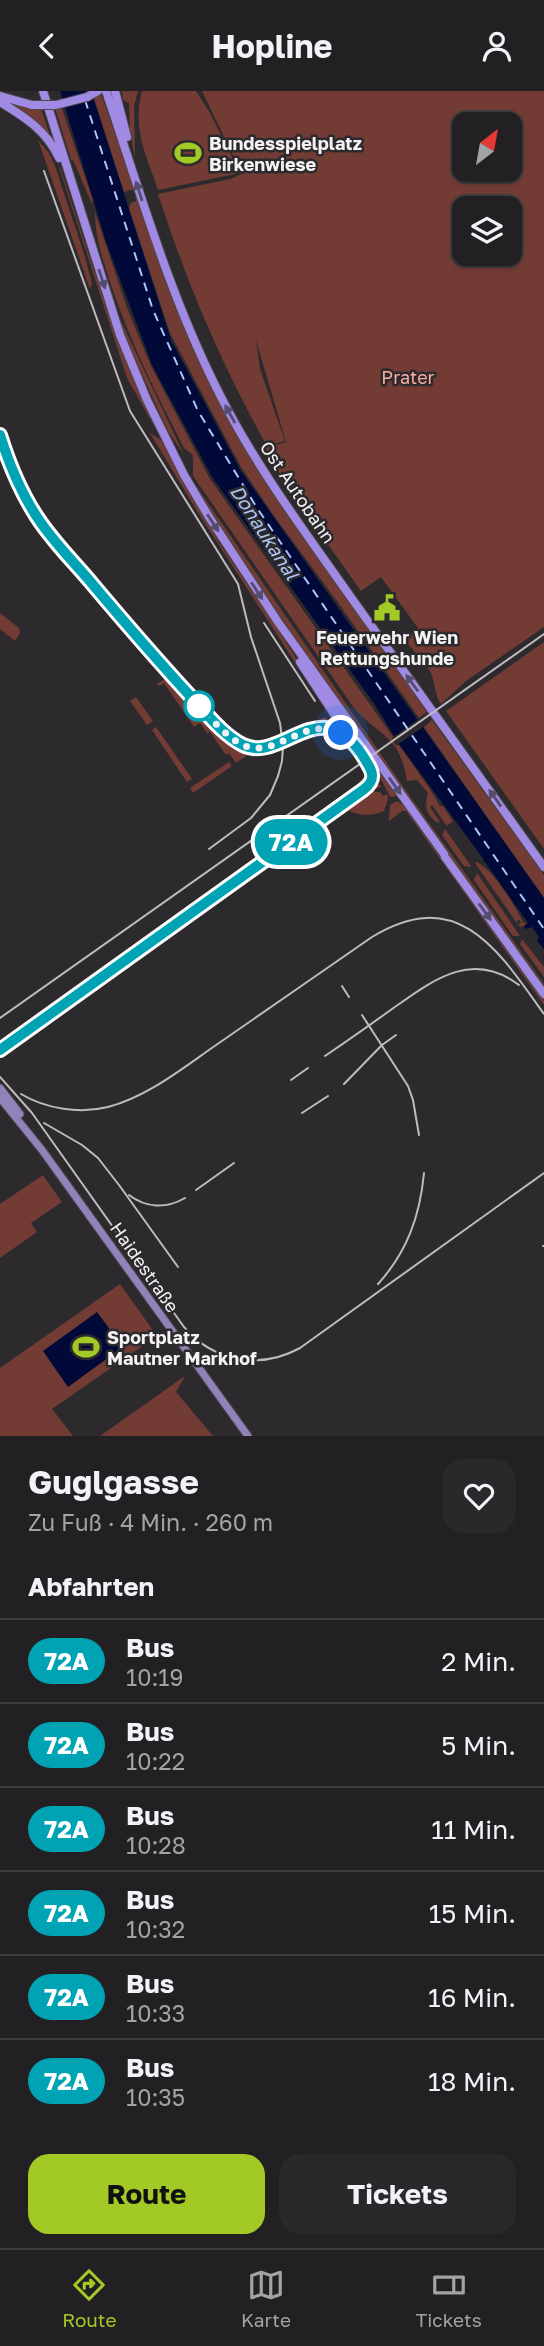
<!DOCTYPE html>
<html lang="de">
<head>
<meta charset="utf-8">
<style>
  body { margin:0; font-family:"Golos Text",sans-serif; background:#2a282a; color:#f1f3f6; height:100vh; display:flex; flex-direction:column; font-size:26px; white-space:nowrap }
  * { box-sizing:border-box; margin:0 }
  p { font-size:23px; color:#a2a3a5 }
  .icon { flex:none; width:38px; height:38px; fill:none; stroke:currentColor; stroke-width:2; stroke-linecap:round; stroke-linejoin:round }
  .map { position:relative; height:1345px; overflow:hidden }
  .sheet { display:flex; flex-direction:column; background:#222022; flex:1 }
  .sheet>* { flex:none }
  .badge { padding:0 14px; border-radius:23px; font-size:24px; line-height:46px }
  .needle { width:46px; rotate:31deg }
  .buttons { position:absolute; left:452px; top:21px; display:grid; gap:14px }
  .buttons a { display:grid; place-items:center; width:70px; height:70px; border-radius:14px; background:#222022; box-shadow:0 2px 5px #0004,0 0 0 2px #3f3e40; font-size:35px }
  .you { position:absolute; width:35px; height:35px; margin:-18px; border:5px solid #fff; border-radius:50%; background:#1a73e8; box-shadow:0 0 0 10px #1a73e833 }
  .map>.badge { position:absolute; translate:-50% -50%; box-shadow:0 0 0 4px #fff }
  h2 { padding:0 28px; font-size:26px; line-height:63px }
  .round { display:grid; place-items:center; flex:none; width:74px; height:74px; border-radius:21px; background:#2a282a }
  .head { display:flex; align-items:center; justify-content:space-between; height:119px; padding:0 28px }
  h1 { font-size:33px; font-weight:700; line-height:52px }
  .button { display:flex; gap:14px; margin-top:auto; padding:14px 28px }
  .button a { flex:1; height:80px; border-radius:21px; background:#a3c926; color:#111; font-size:28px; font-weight:700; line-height:80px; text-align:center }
  .button a+a { background:#2a282a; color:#f1f3f6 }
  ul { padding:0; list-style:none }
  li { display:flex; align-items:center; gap:21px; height:84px; padding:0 28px; border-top:2px solid #3f3e40 }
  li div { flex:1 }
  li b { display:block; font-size:26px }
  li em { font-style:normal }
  li .badge { min-width:77px; font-weight:700; text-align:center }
  header { display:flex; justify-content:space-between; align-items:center; height:91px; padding:0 28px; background:#222022; font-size:32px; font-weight:700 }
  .tab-bar { display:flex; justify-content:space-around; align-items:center; height:98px; border-top:2px solid #3f3e40; background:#222022; font-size:19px; color:#a2a3a5 }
  .tab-bar a { display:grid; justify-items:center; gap:4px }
  .tab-bar .selected { color:#a3c926 }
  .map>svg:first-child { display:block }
</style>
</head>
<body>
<header><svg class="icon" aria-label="back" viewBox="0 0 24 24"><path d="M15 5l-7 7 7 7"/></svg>Hopline<svg class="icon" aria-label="person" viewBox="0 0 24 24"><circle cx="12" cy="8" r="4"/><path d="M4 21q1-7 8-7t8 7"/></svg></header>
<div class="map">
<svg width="544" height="1345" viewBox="0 0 544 1345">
  <rect width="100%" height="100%" fill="#2d2a2d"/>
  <path fill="#723c35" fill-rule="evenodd" d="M122 0H138L134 15 135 66 130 43 129 12 123 9Z
    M142 0H196L210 22 240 82 158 99C146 64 132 37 142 0Z
    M202 0H544V536L466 590 441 613C434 603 435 590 430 580 423 568 412 559 404 548L418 537 381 486 361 500 286 394 265 357 286 351 256 249 260 278 285 350 267 355C222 275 186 190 158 103L230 88 242 83ZM509 33V79H464V33ZM464 117H509V163H464Z
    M101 3 135 98 124 101 94 7Z
    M8 11 41 18 51 47 8 12Z
    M61 15 93 109 92 113 73 69H71L55 17Z
    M33 37C46 49 54 63 61 79 90 167 117 256 157 340L127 287 57 70Z
    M38 49 49 62 55 75 85 166 92 193 90 198Z
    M135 104H137L161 177 190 250 213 298 248 362 287 422 427 621 419 627 339 513 274 425 241 376 170 242 129 117 131 112 136 110Z
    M95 121 127 217 151 275 210 388 430 698 440 715H443L453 730 447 735 432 714 430 716 440 731 438 732C426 724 424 716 428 702L417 689 407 690C400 644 380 646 354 617L193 385V364L184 357C157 304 130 251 111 194 103 169 95 147 95 121Z
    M113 215 121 230 184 364 168 340 122 240Z
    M144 292 190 386 402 694 544 893V898L352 630 219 436 172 356Z
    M150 342 161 349 220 453 275 534 333 626 331 631 309 634 295 640 294 638 326 626 328 629 331 627 197 420Z
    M0 522 19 537 20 542 15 550 0 538Z
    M544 551V758L446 620Z
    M165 588C187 613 216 652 248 664L236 672 229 662 226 664 210 641 207 642 200 632 194 636 164 592 159 595 157 593Z
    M316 591 397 705 390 706C382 688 359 649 341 638L340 630Z
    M136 606 153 630 147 634 130 610Z
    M432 629 544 784V807L424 636Z
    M156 636 192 688 187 691 152 639Z
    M229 671 232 675 193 702 190 697Z
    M375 691 382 695 375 698V701H380L383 705 387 703 388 708 384 720C373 726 353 725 344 716L372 697Z
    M397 710 405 715 544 909V914L406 720H402L389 730 390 714Z
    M445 738 471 775 470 776 464 775 442 744Z
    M477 771C493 779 515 814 523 831L527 833 521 836 517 833H520L521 830 518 829 517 832 475 772Z
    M477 782 520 845H513L474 789Z
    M172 841H176L103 893 104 889Z
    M522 848 544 876V886L520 853Z
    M43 1084 62 1111 31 1132 37 1141 0 1167V1113Z
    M120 1193 157 1245 52 1318 73 1345H0V1277Z
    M185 1285 176 1301 213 1345H100Z"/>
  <path fill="#000938" d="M60 0H91L171 249 241 380 544 807V858L537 850 539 846 532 836 526 838 524 835 528 832 485 771H483L484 769 476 758 399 653 375 614 212 386 152 274 106 151Z
    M97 1221 123 1256 68 1296 43 1260Z"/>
  <path fill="#2d2a2d" d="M420 627 426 634 396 655 392 647Z"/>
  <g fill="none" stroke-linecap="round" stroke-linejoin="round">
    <path stroke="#adc6f6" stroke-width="2" stroke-dasharray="9 7" stroke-linecap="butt" d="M85 9 153 219 198 320 257 417 544 838"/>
    <g stroke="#4b494b" stroke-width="9">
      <path id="primary" d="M0 344C9 373 20 400 37 426 53 451 75 472 94 495 125 532 156 568 188 603 204 620 222 643 243 654 285 674 324 590 370 677 375 687 371 693 363 699L0 959
        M0 997 20 1023
        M0 1007 42 1059 248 1345"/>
    </g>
    <g stroke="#4b494b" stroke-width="10">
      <path id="highway" d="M43 0 120 244 147 309 184 384 209 426 278 531 444 763
        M106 0C141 104 171 209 221 306 257 377 305 441 350 505 415 596 480 686 544 776
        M115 0 127 46
        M0 5 32 14
        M87 6 98 0
        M0 11C25 26 47 40 59 67
        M300 571 336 626 337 631 334 639
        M445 766 544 903"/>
    </g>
    <use href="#primary" stroke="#9182ba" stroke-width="7"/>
    <use href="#highway" stroke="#a18ae4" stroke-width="8"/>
    <path stroke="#bdbbbd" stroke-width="2" d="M44 80 130 320 238 493 251 546 280 632 283 655 282 670 278 685 270 704 251 727 209 758
      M264 532 315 610
      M342 895 349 906
      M362 924 408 995 413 1009 419 1044
      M0 927 544 543
      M325 965C347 950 370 934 392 918 432 890 471 858 519 894
      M0 986 32 1022 184 1236C214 1271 260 1279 300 1257L544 1082
      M291 989 308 977
      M344 993 382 954 396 944
      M21 1003C46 1018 80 1023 108 1016 149 1005 184 976 219 952 270 917 321 881 372 846 458 793 499 860 544 923
      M302 1022 328 1005
      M44 1032 82 1054 98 1067 119 1094 178 1176
      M196 1099 234 1072
      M129 1104C146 1117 166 1118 185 1107
      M543 1155H544
      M378 1193C407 1161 420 1125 424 1082"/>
    <g stroke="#4b494b" stroke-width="10" stroke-linecap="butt">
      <path id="highway-bridge" d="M32 14H56L87 6"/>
    </g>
    <use href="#highway-bridge" stroke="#a18ae4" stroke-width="8"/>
  </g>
  <defs><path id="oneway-solid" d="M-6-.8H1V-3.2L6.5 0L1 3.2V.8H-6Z" transform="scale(1.75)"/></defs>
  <g fill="#564c6d">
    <use href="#oneway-solid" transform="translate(139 100) rotate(-108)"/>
    <use href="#oneway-solid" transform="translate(102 188) rotate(72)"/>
    <use href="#oneway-solid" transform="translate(230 323) rotate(-119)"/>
    <use href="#oneway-solid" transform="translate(213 432) rotate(57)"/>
    <use href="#oneway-solid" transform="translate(257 500) rotate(57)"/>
    <use href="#oneway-solid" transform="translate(412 592) rotate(-126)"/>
    <use href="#oneway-solid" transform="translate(395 695) rotate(55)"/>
    <use href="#oneway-solid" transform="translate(495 707) rotate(-125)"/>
    <use href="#oneway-solid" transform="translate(485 821) rotate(54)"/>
  </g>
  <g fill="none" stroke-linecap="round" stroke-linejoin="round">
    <g stroke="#fff" stroke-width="16">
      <path id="line" d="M0 344C9 373 20 400 37 426 53 451 75 472 94 495 126 533 159 571 192 607 207 623 223 644 243 654 285 674 324 590 370 677 375 687 371 693 363 699L0 959"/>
    </g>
    <use href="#line" stroke="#00a3b4" stroke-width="10"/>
    <path stroke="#f4f2f4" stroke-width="7" stroke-dasharray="0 12.6" d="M199 615C212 628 228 648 245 655 277 667 305 624 341 642"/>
  </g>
  <defs>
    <g id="stadium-bare" transform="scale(2.1)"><path d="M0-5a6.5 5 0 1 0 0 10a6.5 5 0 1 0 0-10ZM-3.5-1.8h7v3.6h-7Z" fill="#a3c926" stroke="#2d2a2d" stroke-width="2.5" paint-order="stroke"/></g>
    <g id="civic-bare" transform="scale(2.1)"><path d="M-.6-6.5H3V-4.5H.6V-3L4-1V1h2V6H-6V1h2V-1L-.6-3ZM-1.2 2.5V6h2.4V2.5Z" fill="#a3c926" stroke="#2d2a2d" stroke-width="2.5" paint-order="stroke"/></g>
  </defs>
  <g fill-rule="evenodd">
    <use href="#stadium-bare" x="188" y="62"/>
    <use href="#civic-bare" x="387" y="517"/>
    <use href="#stadium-bare" x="86" y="1256"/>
  </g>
  <circle fill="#fff" stroke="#00a3b4" stroke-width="3.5" cx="199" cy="615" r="14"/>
  <g text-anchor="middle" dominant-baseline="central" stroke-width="5" stroke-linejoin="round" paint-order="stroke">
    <g font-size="18" font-weight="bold" fill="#f4f2f4" stroke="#2d2a2d" text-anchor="start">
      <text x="209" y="52">Bundesspielplatz<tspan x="209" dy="21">Birkenwiese</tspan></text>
      <text x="387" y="546" text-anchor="middle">Feuerwehr Wien<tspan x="387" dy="21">Rettungshunde</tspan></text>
      <text x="107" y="1246">Sportplatz<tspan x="107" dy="21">Mautner Markhof</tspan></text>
    </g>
    <g font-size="18" fill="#fcaba0" stroke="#2d2a2d">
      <text x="408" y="286">Prater</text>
    </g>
    <g font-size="18" fill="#f4f2f4" stroke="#2d2a2d">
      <text transform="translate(298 401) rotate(56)">Ost Autobahn</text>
      <text transform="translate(145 1176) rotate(55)">Haidestraße</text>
    </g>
    <g font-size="19" font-style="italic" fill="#adc6f6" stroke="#2d2a2d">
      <text transform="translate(265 441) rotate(57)">Donaukanal</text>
    </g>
  </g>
</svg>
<div class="buttons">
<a><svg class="needle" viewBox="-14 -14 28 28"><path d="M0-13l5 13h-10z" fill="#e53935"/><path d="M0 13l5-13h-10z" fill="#a2a3a5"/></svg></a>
<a><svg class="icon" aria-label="layers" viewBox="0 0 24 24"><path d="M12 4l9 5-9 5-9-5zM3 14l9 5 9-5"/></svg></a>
</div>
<div class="you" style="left:341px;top:642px"></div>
<b class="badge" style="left:291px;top:751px;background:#00a3b4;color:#fff">72A</b>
</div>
<section class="sheet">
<div class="head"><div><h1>Guglgasse</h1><p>Zu Fuß · 4 Min. · 260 m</p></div><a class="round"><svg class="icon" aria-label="heart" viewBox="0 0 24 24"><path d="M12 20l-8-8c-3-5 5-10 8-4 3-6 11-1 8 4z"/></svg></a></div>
<h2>Abfahrten</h2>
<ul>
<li><span class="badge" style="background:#00a3b4;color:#fff">72A</span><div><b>Bus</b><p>10:19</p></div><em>2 Min.</em></li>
<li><span class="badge" style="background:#00a3b4;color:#fff">72A</span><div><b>Bus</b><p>10:22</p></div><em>5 Min.</em></li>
<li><span class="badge" style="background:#00a3b4;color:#fff">72A</span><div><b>Bus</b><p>10:28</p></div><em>11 Min.</em></li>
<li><span class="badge" style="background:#00a3b4;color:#fff">72A</span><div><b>Bus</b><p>10:32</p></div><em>15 Min.</em></li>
<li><span class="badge" style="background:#00a3b4;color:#fff">72A</span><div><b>Bus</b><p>10:33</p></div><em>16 Min.</em></li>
<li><span class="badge" style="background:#00a3b4;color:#fff">72A</span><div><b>Bus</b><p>10:35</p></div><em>18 Min.</em></li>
</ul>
<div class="button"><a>Route</a><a>Tickets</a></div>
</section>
<nav class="tab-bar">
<a class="selected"><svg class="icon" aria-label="directions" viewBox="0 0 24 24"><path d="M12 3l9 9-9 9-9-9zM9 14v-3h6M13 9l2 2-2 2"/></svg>Route</a>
<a><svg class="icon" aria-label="map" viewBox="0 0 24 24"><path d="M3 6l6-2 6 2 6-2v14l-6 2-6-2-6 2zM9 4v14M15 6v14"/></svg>Karte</a>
<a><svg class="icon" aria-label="tickets" viewBox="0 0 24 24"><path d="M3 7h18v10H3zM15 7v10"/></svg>Tickets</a>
</nav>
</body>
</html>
